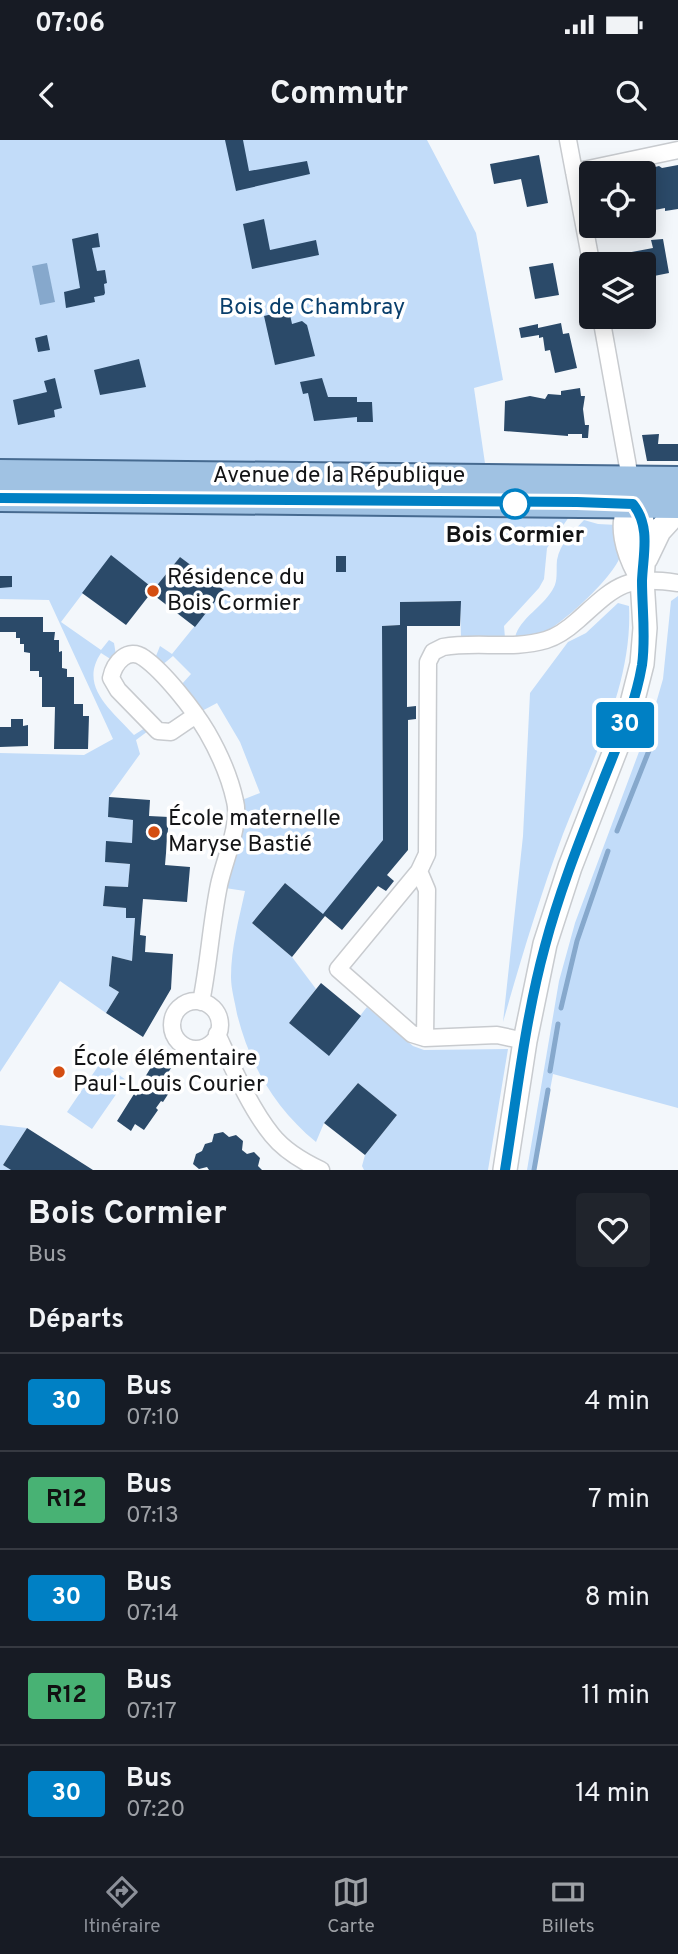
<!DOCTYPE html>
<html lang="fr">
<head>
<meta charset="utf-8">
<style>
  body { margin:0; font-family:Overpass,sans-serif; background:#20242c; color:#f1f3f6; height:100vh; display:flex; flex-direction:column; font-size:26px; white-space:nowrap }
  * { box-sizing:border-box; margin:0 }
  p { font-size:23px; color:#9ea1a6 }
  .icon { flex:none; width:38px; height:38px; fill:none; stroke:currentColor; stroke-width:2; stroke-linecap:round; stroke-linejoin:round }
  .map { position:relative; height:1030px; overflow:hidden }
  .drawer { display:flex; flex-direction:column; background:#171b24; flex:1 }
  .drawer>* { flex:none }
  .badge { padding:0 14px; border-radius:5px; font-size:24px; line-height:46px }
  .controls { position:absolute; left:579px; top:21px; display:grid; gap:14px }
  .controls a { display:grid; place-items:center; width:77px; height:77px; border-radius:7px; background:#171b24; box-shadow:0 4px 18px #0003; font-size:35px }
  .map>.badge { position:absolute; translate:-50% -50%; box-shadow:0 0 0 4px #fff }
  h2 { padding:0 28px; font-size:26px; line-height:63px }
  .round { display:grid; place-items:center; flex:none; width:74px; height:74px; border-radius:7px; background:#20242c }
  .head { display:flex; align-items:center; justify-content:space-between; height:119px; padding:0 28px }
  h1 { font-size:33px; font-weight:700; line-height:52px }
  ul { padding:0; list-style:none }
  li { display:flex; align-items:center; gap:21px; height:98px; padding:0 28px; border-top:2px solid #363941 }
  li div { flex:1 }
  li b { display:block; font-size:26px }
  li em { font-style:normal }
  li .badge { min-width:77px; font-weight:700; text-align:center }
  .status { display:flex; justify-content:space-between; align-items:center; height:49px; padding:0 35px; background:#171b24; direction:ltr }
  .status svg { height:19px; fill:currentColor }
  header { display:flex; justify-content:space-between; align-items:center; height:91px; padding:0 28px; background:#171b24; font-size:32px; font-weight:700 }
  .dock { display:flex; justify-content:space-around; align-items:center; height:98px; border-top:2px solid #363941; background:#171b24; font-size:19px; color:#9ea1a6 }
  .dock a { display:grid; justify-items:center; gap:4px }
  .dock .selected { color:#8c9099 }
  .map>svg:first-child { display:block }
</style>
</head>
<body>
<div class="status"><b>07:06</b><svg viewBox="0 0 49 12"><path d="M0 12V9h3v3zM5 12V6h3v6zM10 12V3h3v9zM15 12V0h3v12zM26 1h20v11H26zM47 4h2v5h-2z"/></svg></div>
<header><svg class="icon" aria-label="back" viewBox="0 0 24 24"><path d="M15 5l-7 7 7 7"/></svg>Commutr<svg class="icon" aria-label="search" viewBox="0 0 24 24"><circle cx="10" cy="10" r="6"/><path d="M15 15l6 6"/></svg></header>
<div class="map">
<svg width="678" height="1030" viewBox="0 0 678 1030">
  <rect width="100%" height="100%" fill="#f3f7fb"/>
  <path fill="#c2dcf9" d="M0 0H427L476 93 503 240 474 248 487 337 0 333Z
    M378 370 569 377 547 408 544 439 539 448 504 486 505 498 461 497 460 461 400 462V485L382 486 383 700 325 776 285 743 252 783 292 817 316 849 289 883 329 915 367 867 413 906 424 910 508 909 488 1030H364L362 1026 365 1015 397 975 358 943 324 983 316 1002C275 968 250 926 237 874 235 862 231 849 231 837 231 808 239 779 245 751L225 748 242 660 260 653 240 602 217 563 200 572 181 545 191 534 173 516 161 526 156 516 160 506 172 514 223 451 180 417 154 449 111 416 61 482 101 510 109 500 114 503 116 515 112 520 101 513C78 547 113 571 134 595L145 588 148 591 136 600 140 614 109 657V677L133 680 132 703 107 702 106 722 130 724 128 747 105 746 103 766 126 768V778H135L132 821 112 816 109 846 119 852 106 873 60 841 0 932V613L84 615 113 599 49 460 0 459V373L252 375Z
    M584 380 598 384 617 385C619 394 622 404 621 413 619 433 557 490 537 496 531 498 522 497 515 498 519 478 545 466 554 447 558 440 556 428 557 420 560 403 573 392 584 380Z
    M678 456V968L553 934 535 1030H527L559 841 575 783 652 577 663 539 671 461Z
    M618 463 629 466C633 545 591 622 563 694 540 756 521 819 503 882L523 696 530 553 568 502 586 493Z
    M101 922 126 940 92 989 67 972Z
    M0 985 27 988 3 1025 11 1030H0Z"/>
  <path fill="#86a8cc" d="M47 123 55 162 40 165 32 126Z"/>
  <g fill="none" stroke-linecap="round" stroke-linejoin="round">
    <path stroke="#86a8cc" stroke-width="5" d="M617 691 650 608
      M561 868 577 801 608 711
      M550 931 558 884
      M534 1030 548 950"/>
  </g>
  <path fill="#2b4a69" d="M225 0H243L249 31 307 21 310 34 236 51Z
    M539 15 548 63 527 67 521 39 494 44 490 24Z
    M678 25V69L665 71V68L644 72V33L635 32 659 26 662 28Z
    M264 79 270 110 316 100 319 115 252 129 243 84Z
    M98 93 100 107 92 108 97 131 105 130 107 143 104 144 105 153 104 155 94 157 95 162 66 168 64 152 80 148 72 99Z
    M663 99 669 133 644 138V124H623L621 114 653 108 651 100Z
    M553 123 559 155 535 159 529 127Z
    M289 170 292 184 302 181 307 185 315 216 275 225 264 176Z
    M561 183 563 194 569 193 577 228 555 233 550 210 545 211 543 197 539 198V195L521 198 519 188 538 184V188Z
    M47 195 50 210 38 212 35 198Z
    M139 219 146 247 100 255 94 230Z
    M55 238 62 268 54 270 55 277 18 285 13 260 47 252 44 241Z
    M322 238 328 257H357V262H372L373 282H357V277L314 281 308 253 303 254 300 242Z
    M580 248 581 256H585L583 269 585 285H589L588 298H582V294H568V296L504 291 505 261 530 256 545 259 548 254 561 255V251Z
    M659 294 658 304H678V321H647L642 295Z
    M111 415 154 449 180 417 224 450 195 487 151 453 126 485 82 453Z
    M336 416H346V432H336Z
    M0 436H12V447L0 448Z
    M461 461 460 486H407V567L416 566V579L408 580V710L387 735 394 741 386 751 378 746 342 790 325 776 292 817 252 783 285 743 323 774 383 700 382 486 400 485V462Z
    M0 477H43V492H55L54 500H59V512L62 511V528L67 529V537H74V564H83V576H89L88 609H54L55 567H42V537H39V531H30V513L24 512V504H20V498H16V492H0Z
    M11 579H23V586L28 585V606L0 607V587H11Z
    M109 657 150 660 149 676 169 677 165 725 190 727 187 762 143 759 140 795 146 796 145 812 173 814 171 849 143 897 106 873 119 852 109 846 112 816 132 821 135 778H126V768L103 766 105 746 128 747 130 724 105 722 106 701 132 703 133 680 108 677Z
    M321 843 361 876 329 916 289 883Z
    M156 919 171 928 166 936 176 942 163 962 161 961 156 968 158 970 144 990 135 984 131 991 117 981 134 954 136 956 141 949 139 947Z
    M358 943 397 975 365 1015 324 983Z
    M27 988 93 1030H11L3 1025Z
    M223 992 229 997 236 995 243 1001 242 1010 247 1014 254 1012 260 1018 258 1026 262 1030H209L207 1027 199 1029 193 1024 196 1014 202 1011 205 1004 212 1002 214 994Z"/>
  <g fill="none" stroke-linecap="round" stroke-linejoin="round">
    <g stroke="#c8cbcf" stroke-width="19">
      <path id="street" d="M568 0 592 127
        M574 32 678 10
        M601 177 630 338
        M196 575 171 592 158 591 118 550 111 538C114 523 128 506 144 518 164 532 194 570 207 592 218 611 230 638 235 661 241 684 224 721 219 745 211 784 209 823 201 862
        M419 731 338 829 412 894 425 898
        M172 885a24 24 0 1 1 48 0a24 24 0 1 1-48 0Z
        M217 894C232 926 250 968 272 995 284 1010 304 1022 321 1030
        M525 901 497 895 425 898 427 750 419 731 427 714 428 522 433 512 443 507C477 501 513 510 546 500 559 496 568 489 578 480 616 446 624 435 678 443"/>
    </g>
    <g stroke="#c8cbcf" stroke-width="26">
      <path id="secondary" d="M633 364C617 382 629 414 639 433
        M646 418 659 391 678 370
        M505 1030 525 901 545 804 570 727 629 575 642 524 645 488 642 439 645 400 642 381 633 364 631 349"/>
    </g>
    <g stroke="#466a90" stroke-width="30">
      <path id="primary" d="M0 333 678 340
        M0 358 678 365"/>
    </g>
    <use href="#street" stroke="#fff" stroke-width="16"/>
    <use href="#secondary" stroke="#fff" stroke-width="23"/>
    <use href="#primary" stroke="#a0c2e3" stroke-width="26"/>
  </g>
  <g fill="none" stroke-linecap="round" stroke-linejoin="round">
    <g stroke="#fff" stroke-width="16">
      <path id="line" d="M0 358 577 362 633 364C651 387 643 414 642 441 642 469 646 497 642 525 635 566 618 603 603 641 582 695 560 749 545 806 525 879 517 955 505 1030"/>
    </g>
    <use href="#line" stroke="#0080c4" stroke-width="10"/>
  </g>
  <circle fill="#fff" stroke="#0080c4" stroke-width="3.5" cx="515" cy="364" r="14"/>
  <g fill="#d44e12" stroke="#fff" stroke-width="2.5">
    <circle cx="153" cy="451" r="7"/>
    <circle cx="154" cy="692" r="7"/>
    <circle cx="59" cy="932" r="7"/>
  </g>
  <g text-anchor="middle" dominant-baseline="central" stroke-width="7" stroke-linejoin="round" paint-order="stroke">
    <g font-size="23" fill="#093f6c" stroke="#fff">
      <text x="312" y="168">Bois de Chambray</text>
    </g>
    <g font-size="23" fill="#131416" stroke="#fff">
      <text x="339" y="336">Avenue de la République</text>
    </g>
    <g font-size="23" font-weight="bold" fill="#131416" stroke="#fff">
      <text x="515" y="396">Bois Cormier</text>
    </g>
    <g font-size="23" fill="#131416" stroke="#fff" text-anchor="start">
      <text x="167" y="438">Résidence du<tspan x="167" dy="26">Bois Cormier</tspan></text>
      <text x="168" y="679">École maternelle<tspan x="168" dy="26">Maryse Bastié</tspan></text>
      <text x="73" y="919">École élémentaire<tspan x="73" dy="26">Paul-Louis Courier</tspan></text>
    </g>
  </g>
</svg>
<div class="controls">
<a><svg class="icon" aria-label="locate" viewBox="0 0 24 24"><circle cx="12" cy="12" r="6"/><path d="M12 2v4M12 18v4M2 12h4M18 12h4"/></svg></a>
<a><svg class="icon" aria-label="layers" viewBox="0 0 24 24"><path d="M12 4l9 5-9 5-9-5zM3 14l9 5 9-5"/></svg></a>
</div>
<b class="badge" style="left:625px;top:585px;background:#0080c4;color:#fff">30</b>
</div>
<section class="drawer">
<div class="head"><div><h1>Bois Cormier</h1><p>Bus</p></div><a class="round"><svg class="icon" aria-label="heart" viewBox="0 0 24 24"><path d="M12 20l-8-8c-3-5 5-10 8-4 3-6 11-1 8 4z"/></svg></a></div>
<h2>Départs</h2>
<ul>
<li><span class="badge" style="background:#0080c4;color:#fff">30</span><div><b>Bus</b><p>07:10</p></div><em>4 min</em></li>
<li><span class="badge" style="background:#48b274;color:#111">R12</span><div><b>Bus</b><p>07:13</p></div><em>7 min</em></li>
<li><span class="badge" style="background:#0080c4;color:#fff">30</span><div><b>Bus</b><p>07:14</p></div><em>8 min</em></li>
<li><span class="badge" style="background:#48b274;color:#111">R12</span><div><b>Bus</b><p>07:17</p></div><em>11 min</em></li>
<li><span class="badge" style="background:#0080c4;color:#fff">30</span><div><b>Bus</b><p>07:20</p></div><em>14 min</em></li>
</ul>
</section>
<nav class="dock">
<a class="selected"><svg class="icon" aria-label="directions" viewBox="0 0 24 24"><path d="M12 3l9 9-9 9-9-9zM9 14v-3h6M13 9l2 2-2 2"/></svg>Itinéraire</a>
<a><svg class="icon" aria-label="map" viewBox="0 0 24 24"><path d="M3 6l6-2 6 2 6-2v14l-6 2-6-2-6 2zM9 4v14M15 6v14"/></svg>Carte</a>
<a><svg class="icon" aria-label="tickets" viewBox="0 0 24 24"><path d="M3 7h18v10H3zM15 7v10"/></svg>Billets</a>
</nav>
</body>
</html>
